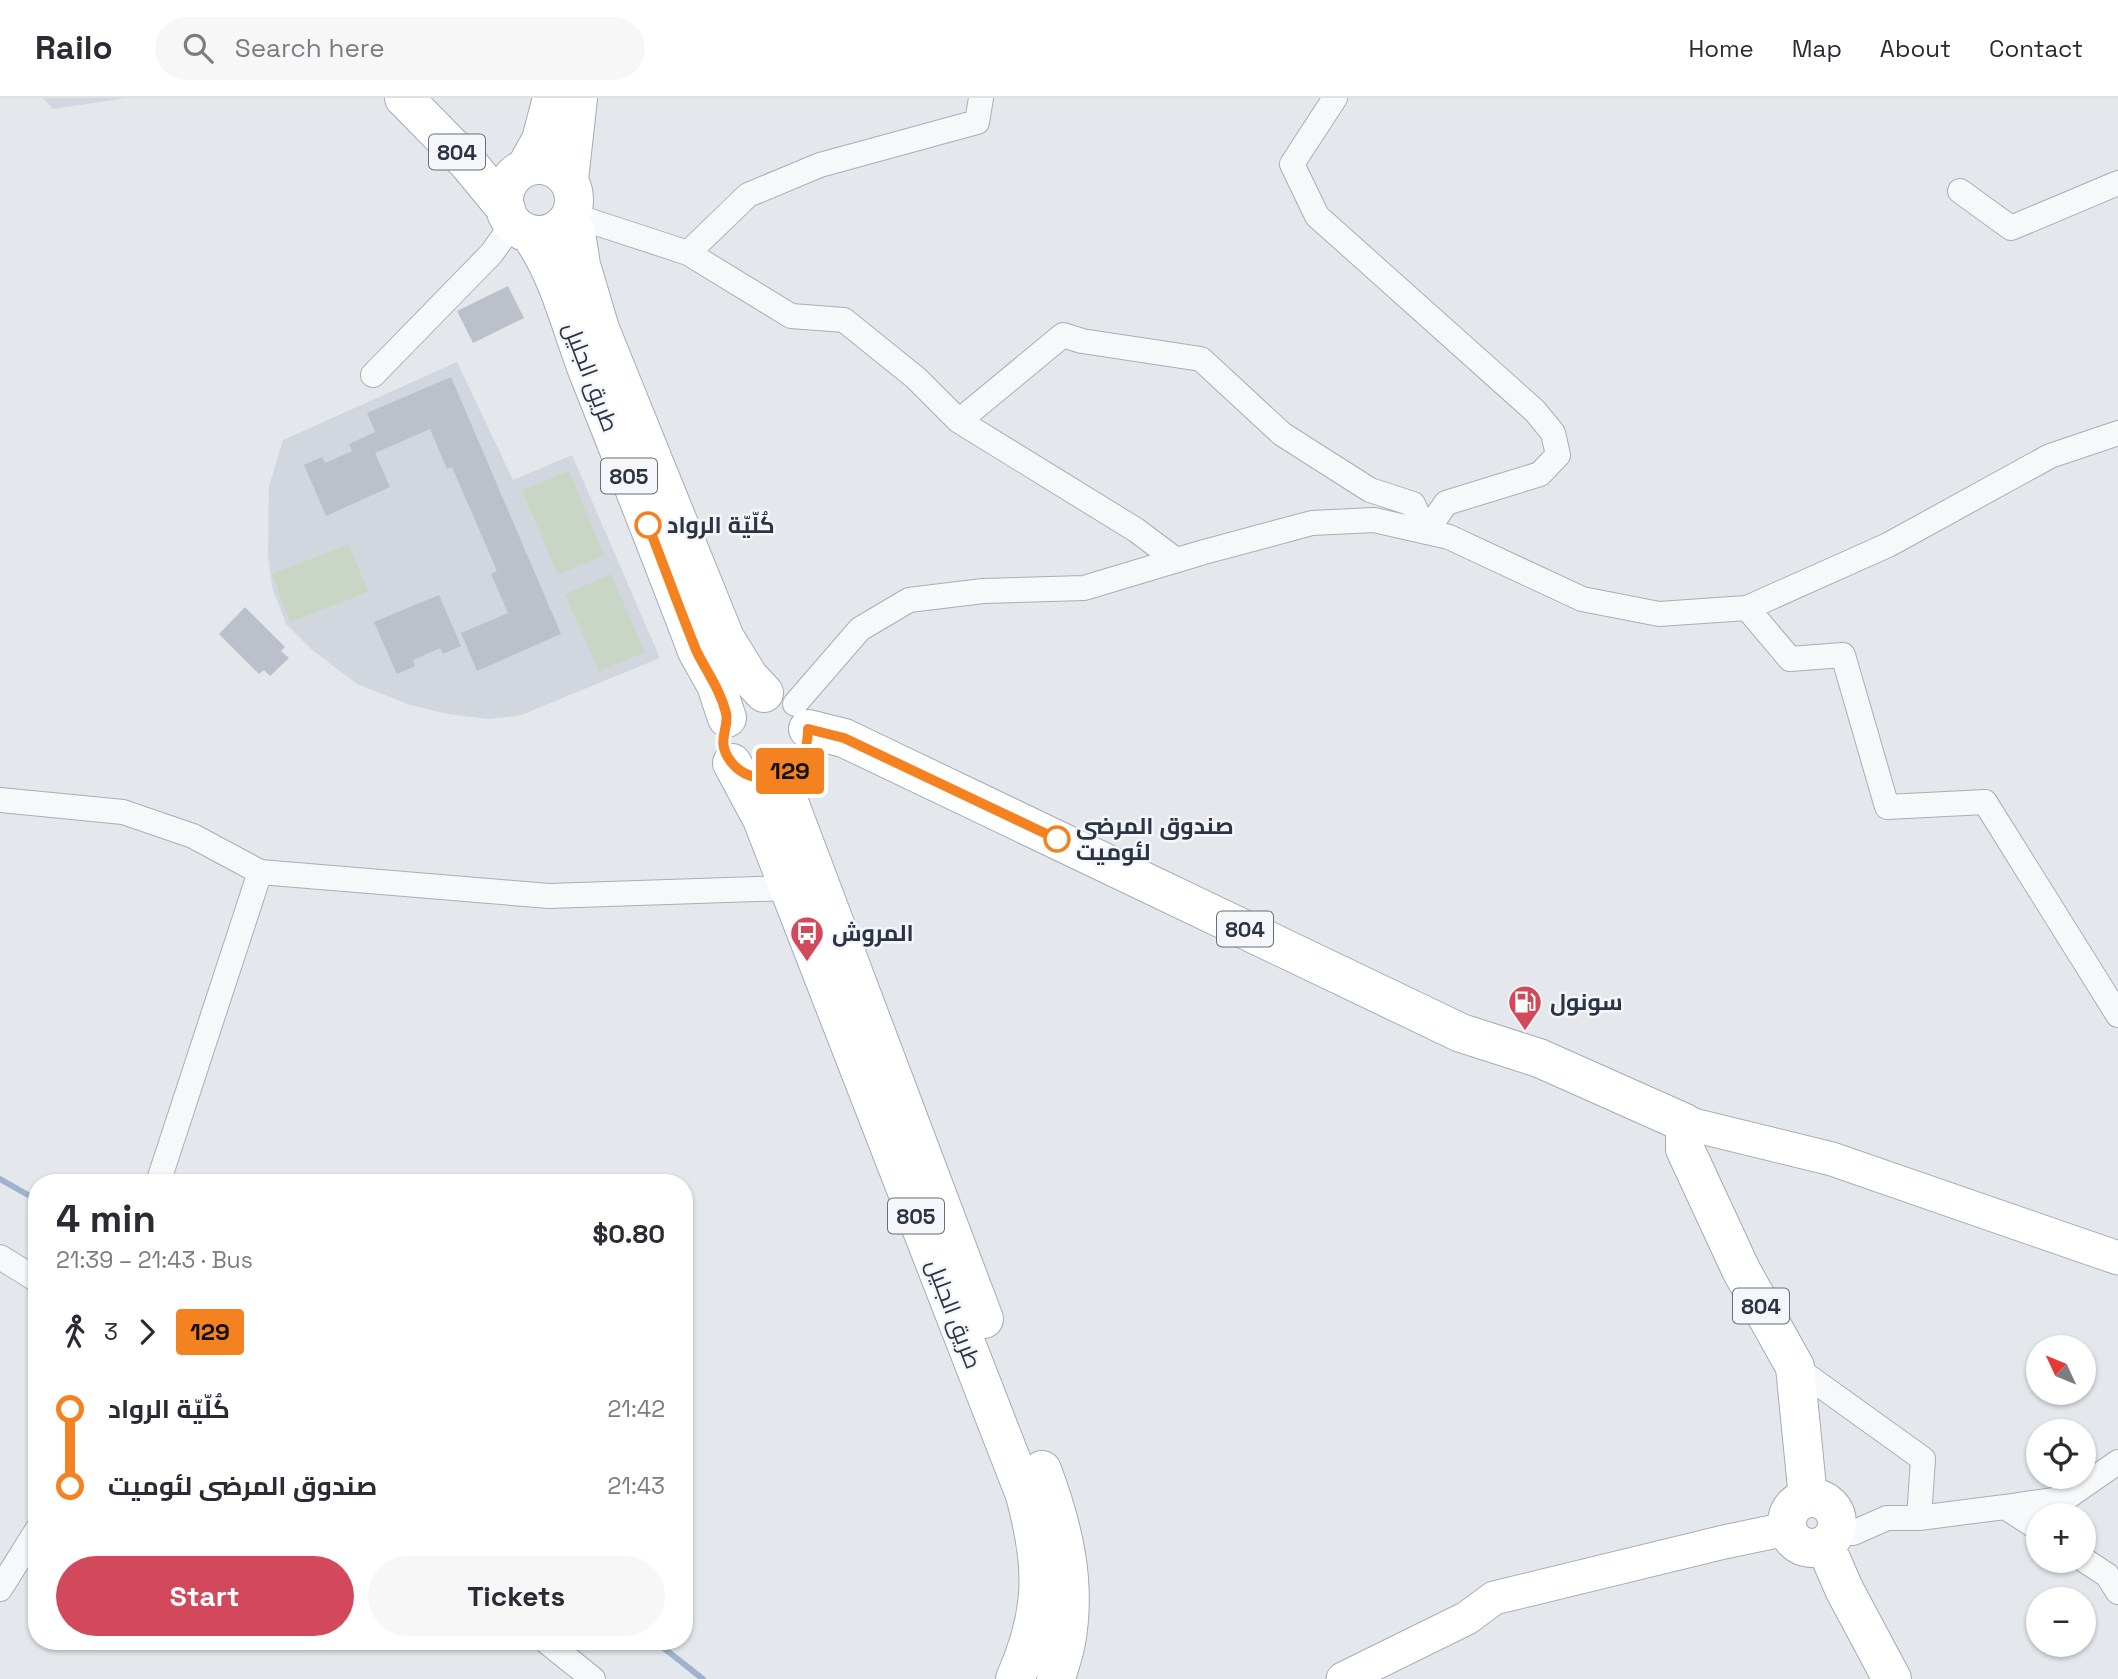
<!DOCTYPE html>
<html lang="en">
<head>
<meta charset="utf-8">
<style>
  body { margin:0; font-family:"Space Grotesk",Cairo,sans-serif; background:#f7f7f7; color:#2b2b33; height:100vh; display:flex; flex-direction:column; font-size:26px; white-space:nowrap }
  * { box-sizing:border-box; margin:0 }
  p { font-size:23px; color:#7c7c81 }
  .icon { flex:none; width:38px; height:38px; fill:none; stroke:currentColor; stroke-width:2; stroke-linecap:round; stroke-linejoin:round }
  .map { position:relative; flex:1; overflow:hidden }
  .side { position:absolute; left:28px; top:1076px; width:665px; height:476px; display:flex; flex-direction:column; background:#fff; border-radius:28px; box-shadow:0 2px 5px #0004 }
  .side>* { flex:none }
  .badge { padding:0 14px; border-radius:5px; font-size:24px; line-height:46px }
  .needle { width:46px; rotate:314deg }
  .controls { position:absolute; left:2026px; top:1237px; display:grid; gap:14px }
  .controls a { display:grid; place-items:center; width:70px; height:70px; border-radius:50%; background:#fff; box-shadow:0 2px 5px #0004; font-size:35px }
  .map>.badge { position:absolute; translate:-50% -50%; box-shadow:0 0 0 4px #fff }
  .legs { display:flex; align-items:center; gap:10px; height:77px; padding:0 28px; font-size:23px }
  .legs p { margin-inline-start:auto }
  .summary { display:flex; align-items:center; justify-content:space-between; height:119px; padding:0 28px }
  h1 { font-size:38px; font-weight:800; line-height:52px }
  .cta { display:flex; gap:14px; margin-top:auto; padding:14px 28px }
  .cta a { flex:1; height:80px; border-radius:42px; background:#d1495b; color:#fff; font-size:28px; font-weight:800; line-height:80px; text-align:center }
  .cta a+a { background:#f7f7f7; color:#2b2b33 }
  ul { padding:0 28px; list-style:none }
  li { display:flex; align-items:center; gap:24px; height:77px; font-size:26px }
  li i { display:grid; place-items:center; width:10px; height:100%; margin:0 9px; background:currentColor }
  li i::after { content:''; width:18px; height:18px; margin:-9px; border:5px solid; border-radius:50%; background:#fff }
  li p { margin-inline-start:auto }
  li:first-child i { background:linear-gradient(#0000 50%,currentColor 0) }
  li:last-child i { background:linear-gradient(currentColor 50%,#0000 0) }
  header { display:flex; align-items:center; gap:42px; box-sizing:border-box; height:98px; padding:0 35px; background:#fff; border-bottom:2px solid #e1e1e2 }
  header strong { font-size:33px }
  nav { display:flex; gap:38px; margin-inline-start:auto; font-size:24px }
  .search { width:490px; height:63px; background:#f7f7f7; display:flex; align-items:center; gap:18px; box-sizing:border-box; padding:0 24px; border-radius:38px; color:#7c7c81; font-size:26px }
  .map>svg:first-child { display:block }
</style>
</head>
<body>
<header>
<strong>Railo</strong>
<div class="search"><svg class="icon" aria-label="search" viewBox="0 0 24 24"><circle cx="10" cy="10" r="6"/><path d="M15 15l6 6"/></svg>Search here</div>
<nav><a>Home</a><a>Map</a><a>About</a><a>Contact</a></nav>
</header>
<div class="map">
<svg width="2118" height="1581" viewBox="0 0 2118 1581">
  <rect width="100%" height="100%" fill="#e4e7ec"/>
  <path fill="#d2d6de" d="M43 0H126L53 11Z
    M457 264 513 382 572 357 660 560 521 617 489 621 448 616 410 607 357 586 311 551 286 526 272 489 268 457 269 388 283 342Z"/>
  <path fill="#c9d6c5" d="M569 373 604 457 558 477 522 392Z
    M349 446 368 494 290 524 272 476Z
    M611 476 645 554 599 574 565 496Z"/>
  <g fill="none" stroke-linecap="round" stroke-linejoin="round">
    <path stroke="#9fb4cc" stroke-width="6" d="M0 1081 37 1102
      M656 1544 703 1581"/>
  </g>
  <path fill="#bbc0ca" d="M508 188 524 220 473 245 457 213Z
    M451 279 561 536 477 573 461 535 508 515 491 476 497 473 452 369 447 371 430 331 375 355 390 389 326 418 304 367 322 359 325 365 352 353 349 346 375 334 367 315Z
    M439 497 461 548 443 556 440 550 413 562 415 568 397 576 374 524Z
    M245 509 285 549 281 553 289 560 270 578 264 572 259 576 219 536Z"/>
  <g fill="none" stroke-linecap="round" stroke-linejoin="round">
    <g stroke="#a9aeb7" stroke-width="26">
      <path id="street" d="M1960 93 2011 130 2118 85
        M572 117 688 155 748 97 820 67 977 24 981 0
        M688 155 791 218 844 222 916 280 959 323 1063 237 1082 243 1201 261 1282 336 1370 392 1413 406 1426 434 1446 405 1540 376 1558 357 1553 335 1535 313 1317 118 1292 66 1335 0
        M373 277 491 156 504 138 510 121
        M959 323 1136 432 1176 462
        M1747 510 1790 561 1843 557 1887 709 1985 704 2118 917
        M795 606 860 531 909 502 983 493 1084 490 1204 454 1312 425 1374 422 1449 439 1582 501 1659 516 1747 510 1888 447 2050 358 2118 335
        M0 702 123 714 193 738 260 774
        M158 1085 260 774 549 798 789 790
        M0 1159 37 1182
        M1795 1269 1923 1361 1919 1420
        M2005 1409 2066 1400 2118 1364
        M1836 1435H1853L1887 1420H1919L2005 1409 2039 1431
        M2084 1462 2107 1477 2118 1494
        M0 1491 37 1432
        M547 1544 593 1581"/>
    </g>
    <g stroke="#a9aeb7" stroke-width="35">
      <path id="secondary" d="M1685 1025 1832 1061 2118 1160
        M1343 1581 1467 1520 1494 1500 1724 1444 1787 1431"/>
    </g>
    <g stroke="#a3abb8" stroke-width="40">
      <path id="primary" d="M404 0 468 65 506 111
        M504 102a35 35 0 1 1 70 0a35 35 0 1 1-70 0Z
        M526 69 541 42 552 0
        M569 82 578 0
        M569 121 576 135 581 167 600 231 725 540 749 579 764 595
        M530 136C559 177 570 227 588 274 625 367 662 460 697 553L716 587 727 620
        M808 631 844 640 1461 935 1539 960 1685 1025V1051L1741 1172 1795 1269 1808 1400
        M732 665 762 721 1025 1397C1044 1468 1045 1513 1015 1581
        M784 677 786 696 984 1221
        M1042 1372C1063 1428 1077 1484 1066 1544 1064 1556 1059 1569 1056 1581
        M1787 1425a25 25 0 1 1 50 0a25 25 0 1 1-50 0Z
        M1825 1447 1844 1491 1892 1581"/>
    </g>
    <use href="#street" stroke="#f7f8fa" stroke-width="24"/>
    <use href="#secondary" stroke="#fff" stroke-width="33"/>
    <use href="#primary" stroke="#fff" stroke-width="38"/>
  </g>
  <g fill="none" stroke-linecap="round" stroke-linejoin="round">
    <g stroke="#fff" stroke-width="16">
      <path id="line-1" d="M648 427C664 468 679 510 696 552 706 573 720 591 726 615 730 631 714 643 732 665 746 682 772 685 790 672 804 662 808 648 808 631L844 640 1057 741"/>
    </g>
    <use href="#line-1" stroke="#f58220" stroke-width="10"/>
  </g>
  <defs>
    <g id="bus-pin" transform="scale(1.75)"><path d="M0 17L-7.5 6A9.5 9.5 0 1 1 7.5 6Z" fill="#d1495b" stroke="#f4f6f9"/><path d="M-5-6H5V4H4V6H2V4H-2V6H-4V4H-5ZM-3.5-4V0h7V-4ZM-3.5 1.2v1.5H-2V1.2ZM2 1.2v1.5H3.5V1.2Z" fill="#fff"/></g>
    <g id="fuel-pin" transform="scale(1.75)"><path d="M0 17L-7.5 6A9.5 9.5 0 1 1 7.5 6Z" fill="#d1495b" stroke="#f4f6f9"/><path d="M-5.5-6h7V0h2V4h1.3V-2.5L3-4.5l.8-.8L6-3V5H2.5V1h-1V6h-7ZM-4.2-4.7v3.2H.2V-4.7Z" fill="#fff"/></g>
  </defs>
  <g fill-rule="evenodd">
    <use href="#bus-pin" x="807" y="835"/>
    <use href="#fuel-pin" x="1525" y="904"/>
  </g>
  <g fill="#fff" stroke="#f58220" stroke-width="3.5">
    <circle cx="648" cy="427" r="12"/>
    <circle cx="1057" cy="741" r="12"/>
  </g>
  <g text-anchor="middle" dominant-baseline="central" stroke-width="5" stroke-linejoin="round" paint-order="stroke">
    <g fill="#f4f6f9" stroke="#676e7b" stroke-width="2">
      <rect x="429" y="36.5" width="56" height="35" rx="5"/>
      <rect x="601" y="360.5" width="56" height="35" rx="5"/>
      <rect x="1217" y="813.5" width="56" height="35" rx="5"/>
      <rect x="888" y="1100.5" width="56" height="35" rx="5"/>
      <rect x="1733" y="1190.5" width="56" height="35" rx="5"/>
    </g>
    <g font-size="21" font-weight="bold" fill="#2b3445">
      <text x="457" y="54">804</text>
      <text x="629" y="378">805</text>
      <text x="1245" y="831">804</text>
      <text x="916" y="1118">805</text>
      <text x="1761" y="1208">804</text>
    </g>
    <g font-size="23" fill="#2b3445" stroke="#f4f6f9">
      <text transform="translate(591 279) rotate(69)">طريق الجليل</text>
      <text transform="translate(954 1216) rotate(69)">طريق الجليل</text>
    </g>
    <g font-size="23" font-weight="bold" fill="#2b3445" stroke="#f4f6f9" text-anchor="start">
      <text x="667" y="427">كُلّيّة الرواد</text>
      <text x="1076" y="728">صندوق المرضى<tspan x="1076" dy="26">لئوميت</tspan></text>
    </g>
    <g font-size="23" font-weight="bold" fill="#2b3445" stroke="#f4f6f9" text-anchor="start">
      <text x="832" y="835">المروش</text>
      <text x="1550" y="904">سونول</text>
    </g>
  </g>
</svg>
<div class="controls">
<a><svg class="needle" viewBox="-14 -14 28 28"><path d="M0-13l5 13h-10z" fill="#e53935"/><path d="M0 13l5-13h-10z" fill="#7c7c81"/></svg></a>
<a><svg class="icon" aria-label="locate" viewBox="0 0 24 24"><circle cx="12" cy="12" r="6"/><path d="M12 2v4M12 18v4M2 12h4M18 12h4"/></svg></a>
<a>+</a>
<a>−</a>
</div>
<b class="badge" style="left:790px;top:673px;background:#f58220;color:#111">129</b>
<section class="side">
<div class="summary"><div><h1>4 min</h1><p>21:39 – 21:43 · Bus</p></div><b>$0.80</b></div>
<div class="legs"><svg class="icon" aria-label="walk" viewBox="0 0 24 24"><circle cx="13" cy="4" r="2"/><path d="M13 8l-2 6 4 7M11 14l-3 7M7 12l3-4h3l4 4"/></svg>3<svg class="icon" aria-label="forward" viewBox="0 0 24 24"><path d="M9 5l7 7-7 7"/></svg><b class="badge" style="background:#f58220;color:#111">129</b></div>
<ul>
<li><i style="color:#f58220"></i><b>كُلّيّة الرواد</b><p>21:42</p></li>
<li><i style="color:#f58220"></i><b>صندوق المرضى لئوميت</b><p>21:43</p></li>
</ul>
<div class="cta"><a>Start</a><a>Tickets</a></div>
</section>
</div>
</body>
</html>
